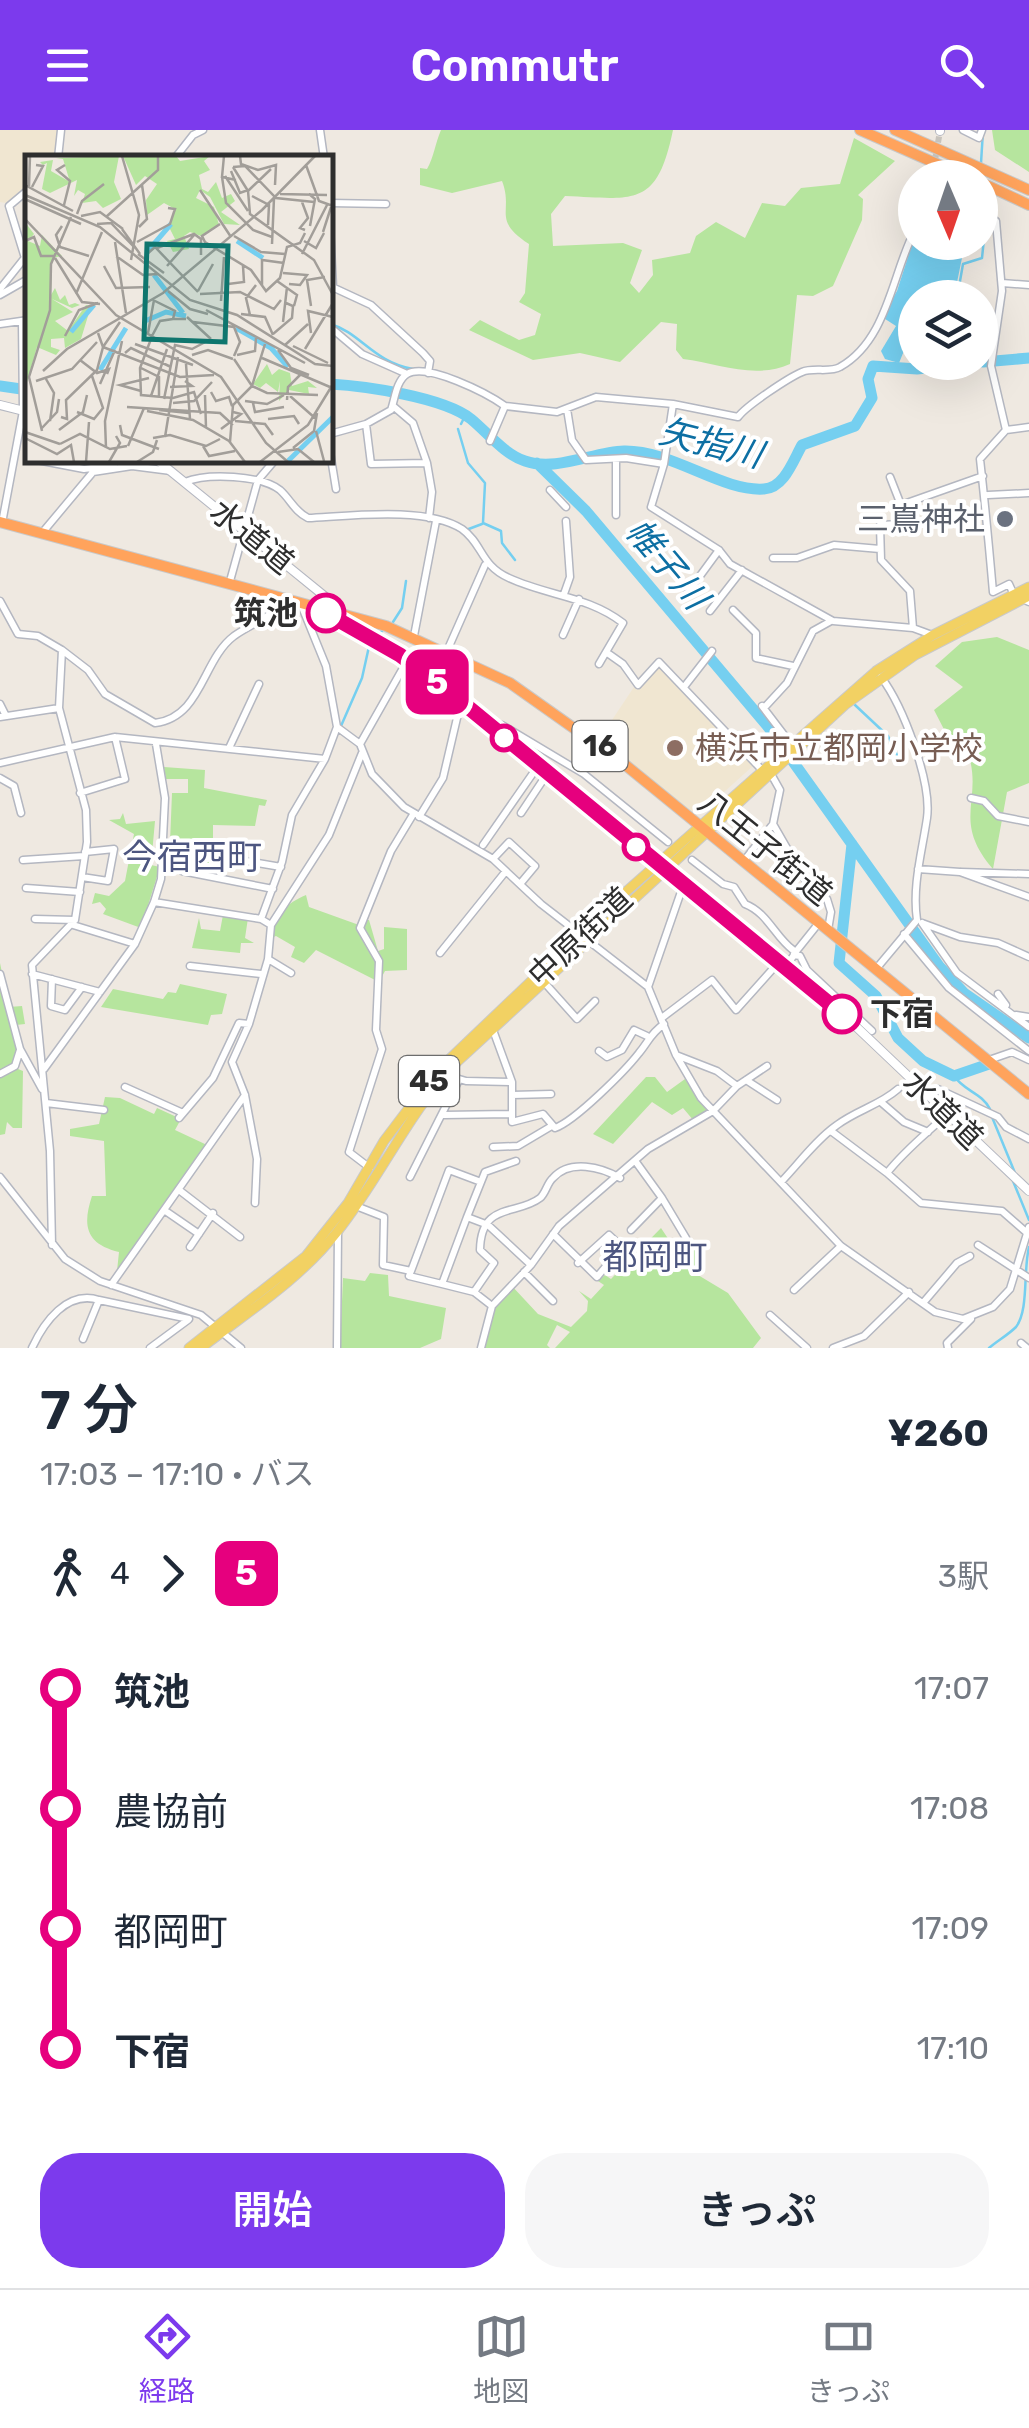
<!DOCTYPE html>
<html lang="ja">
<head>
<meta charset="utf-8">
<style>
  body { margin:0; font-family:Rubik,"Noto Sans JP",sans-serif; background:#f6f6f7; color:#1f2937; height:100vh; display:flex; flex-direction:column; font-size:38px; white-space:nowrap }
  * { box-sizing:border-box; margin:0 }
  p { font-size:32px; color:#747a83 }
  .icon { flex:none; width:55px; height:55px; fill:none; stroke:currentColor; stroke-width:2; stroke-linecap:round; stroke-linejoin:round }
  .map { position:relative; height:1218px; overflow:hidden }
  .details { display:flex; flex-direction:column; background:#fff; flex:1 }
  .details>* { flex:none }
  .badge { padding:0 20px; border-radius:15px; font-size:35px; line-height:65px }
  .needle { width:65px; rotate:178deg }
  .fabs { position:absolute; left:898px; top:30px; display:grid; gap:20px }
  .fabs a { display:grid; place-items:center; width:100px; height:100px; border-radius:50%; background:#fff; box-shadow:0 10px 40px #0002; font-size:50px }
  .map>.badge { position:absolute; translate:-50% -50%; box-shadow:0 0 0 5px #fff }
  .legs { display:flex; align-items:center; gap:15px; height:110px; padding:0 40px; font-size:32px }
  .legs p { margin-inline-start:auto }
  .head { display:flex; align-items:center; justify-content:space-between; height:170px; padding:0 40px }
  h1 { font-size:55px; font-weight:600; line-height:75px }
  .button { display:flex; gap:20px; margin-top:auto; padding:20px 40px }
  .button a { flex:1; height:115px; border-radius:40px; background:#7c3aed; color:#fff; font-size:40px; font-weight:600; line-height:115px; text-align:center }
  .button a+a { background:#f6f6f7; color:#1f2937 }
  ul { padding:0 40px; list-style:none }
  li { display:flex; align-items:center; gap:35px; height:120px; font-size:38px }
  li i { display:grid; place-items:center; width:15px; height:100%; margin:0 12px; background:currentColor }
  li i::after { content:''; width:25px; height:25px; margin:-12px; border:8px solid; border-radius:50%; background:#fff }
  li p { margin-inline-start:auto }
  li:first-child i { background:linear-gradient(#0000 50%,currentColor 0) }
  li:last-child i { background:linear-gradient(currentColor 50%,#0000 0) }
  header { display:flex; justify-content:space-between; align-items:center; height:130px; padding:0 40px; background:#7c3aed; color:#fff; font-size:45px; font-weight:600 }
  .tab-bar { display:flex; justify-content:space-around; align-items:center; height:140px; border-top:2px solid #e0e1e3; background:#fff; font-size:28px; color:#747a83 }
  .tab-bar a { display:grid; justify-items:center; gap:5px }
  .tab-bar .current { color:#7c3aed }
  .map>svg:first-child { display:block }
</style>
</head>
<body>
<header><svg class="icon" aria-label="menu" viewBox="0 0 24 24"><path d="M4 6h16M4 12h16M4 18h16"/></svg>Commutr<svg class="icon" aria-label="search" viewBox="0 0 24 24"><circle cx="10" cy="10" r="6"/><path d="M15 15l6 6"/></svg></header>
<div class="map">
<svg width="1029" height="1218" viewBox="0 0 1029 1218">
  <rect width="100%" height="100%" fill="#efe9e1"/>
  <path fill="#f0e6d1" d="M0 0H58L60 17 55 27 28 28 27 56 6 73 0 72Z
    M660 536 754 635 702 682 690 681 600 608 634 557 637 560Z"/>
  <path fill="#b6e59e" d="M441 0H673C657 78 635 69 565 66L551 84 553 116 623 113 642 120 630 153 639 163 653 145 652 130 690 123 696 106 716 92 745 108 762 73 785 76 801 58 840 54 854 8 895 31 858 65 863 69 862 90 833 156 813 166 797 165 790 234C754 250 718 233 683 229L676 220 677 194 661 192 620 232 580 223 533 230 469 200 480 190 519 210 535 205 541 184 519 172 525 163 529 114C491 89 514 82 502 51L452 63 420 55V38L427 39C434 27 435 14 441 0Z
    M992 0H1029V42L995 20Z
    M997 507 1029 520V653L1007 662 993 739C950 689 985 670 967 620L950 611 934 580 963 557 935 536 962 512Z
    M164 637 205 640 204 658 267 670 265 676 259 675 255 696 213 695V746L169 737 172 663H188V649H166Z
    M123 683 126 694 155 691 151 735 160 737 141 798 103 784 106 779 100 772 92 774 95 763 109 766 125 751 134 704 109 690 120 689Z
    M306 765 309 777 359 795 362 790H369L378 821 384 819V797L407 799V840L385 841 379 852 316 820 304 833 291 827 295 817 276 806 271 808C274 784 287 773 306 765Z
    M223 785 248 788 245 808 254 813H241L240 823 192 818 199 788 201 799 220 801Z
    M0 833 9 877 22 876 25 894 16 895 18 939 23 941 22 998H13L7 992 5 1004 0 1005Z
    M180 854 227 864 222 884 211 885 208 895 101 877 113 859 163 869 168 862 176 863Z
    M646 947H655L667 962 685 949 708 982 694 991 683 978 672 985 652 972 613 1014 593 1004Z
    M105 967 120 968 154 984 157 978 181 989 175 1000 207 1015 117 1141 119 1122C86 1114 82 1096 92 1066H106L104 1011 70 1006V999L99 994Z
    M661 1098 679 1125 692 1117 691 1113 700 1117 698 1125 705 1136 698 1145 728 1163 761 1208 753 1218H555L570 1202 557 1195 547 1215 550 1218H484L492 1181 511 1155 538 1184 571 1197 587 1181 588 1171 579 1161 591 1169 604 1155 598 1151 605 1145 611 1149Z
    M370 1143 388 1145 389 1166 446 1178 441 1209 420 1218H340L343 1148 365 1151Z"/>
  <path fill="#75cff0" d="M915 105V112L945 113 947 123 962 128 954 167 915 168V194L899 233 885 229 881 221 896 196 882 187 897 161Z"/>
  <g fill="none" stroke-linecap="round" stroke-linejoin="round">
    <path stroke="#75cff0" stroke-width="2.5" d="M981 33 983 1
      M957 168 963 134 982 128 986 89
      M330 194C360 202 373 232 413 239
      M946 235V232
      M469 253 493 265
      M581 270 596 264
      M461 294 465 286
      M458 299 468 333 485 353 483 393 501 401 502 413 515 430
      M466 400 482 394
      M393 492 402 478 406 451
      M379 504 382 501
      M855 575 888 606 898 627
      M341 596 362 548 370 512
      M954 946C964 961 982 963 990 979
      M992 987 1015 1043
      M1013 1051 1029 1090
      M989 1218C997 1211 1008 1205 1016 1197 1029 1180 1023 1141 1029 1117"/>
    <path stroke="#75cff0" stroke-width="11" d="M983 232 1029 228
      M330 254C365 256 443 267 471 289 488 303 504 324 525 331 556 342 593 322 624 321 672 320 722 362 764 359 784 358 793 331 802 315L855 296 872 268 868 249 873 236 917 239 979 232
      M0 256 28 260
      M537 333 586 381 769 598 939 836 964 863 1029 908
      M852 714 839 833 876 866 898 908 923 931 954 946 989 934"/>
    <path stroke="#c8c4bd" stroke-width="6" stroke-dasharray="6 3" stroke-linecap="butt" d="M932 48 940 1"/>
    <g stroke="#b4b7c1" stroke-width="9">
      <path id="street" d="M320 0 324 28
        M963 0 979 8 982 0
        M58 28 61 0
        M175 28 193 5 203 0
        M330 73 386 74
        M980 82 996 91 1002 161 991 236 1006 300 980 329C985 374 989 416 993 462L1009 454 1014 465 1029 472
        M330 97 333 157
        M25 128 9 76 28 60
        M1002 153 1029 155
        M330 156 371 175 423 223 430 231 428 243
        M0 159 27 125
        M0 165 28 149
        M0 194 28 190
        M330 197 362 224 407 244
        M673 274 738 287C746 276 788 248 802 242 813 237 830 243 840 237 888 210 892 143 915 100
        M393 276 413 293 427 333
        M505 276 557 282 596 267 673 274 664 334 651 377 719 420 730 434 833 491 913 498 932 505
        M567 279 572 310 586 330 626 328 664 334
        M366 294 371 334 427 333 432 362 429 388
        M1006 300 1029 297
        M330 304 366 294 391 280C395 269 396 251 407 244 427 232 488 264 505 276L490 311
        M330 322 336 359
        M37 330 84 339 114 335
        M890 347 901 375
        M185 352C207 343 261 345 280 360 291 370 294 381 308 388 349 386 427 376 462 399 483 414 480 435 509 448 548 466 588 466 623 493L606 522 623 534 638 555 659 532 762 640
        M550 360 566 377
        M988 365 1029 363
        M616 385V329
        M2 393 23 281 22 192
        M42 403 93 342 132 336 171 341
        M773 428H797L834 415 880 419
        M230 451 258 350 275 330
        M564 464 570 447 566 391
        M686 465 719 420
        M0 471 18 504 38 506 62 520 88 540 105 564 155 593C202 587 202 530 234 506 254 492 271 489 285 468
        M300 472 326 536 337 597 360 614 372 644 404 677 493 729 541 774 648 857 676 925 701 968 841 1116 935 1182 963 1189 993 1177 1010 1159 1029 1097
        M733 480 756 503V528L793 536
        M710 481 742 440
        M913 498 910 461 881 430 880 395 901 394V375L983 346
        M563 505 579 469
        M414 506 436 391
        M599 534 606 522
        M881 547C903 576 932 652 927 688 922 722 912 756 917 790
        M684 557 712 521
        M453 563 457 553 447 521 485 435
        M0 574 6 586
        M762 576 791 614
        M764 578 787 553 813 501 831 491
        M0 587 59 578
        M492 597 502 595 584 644 668 712
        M360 614 407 531
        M230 616 259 554
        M0 633 115 607 325 629 337 597
        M771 644 780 660 773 694 807 753 827 769 831 782 828 800
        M0 648 14 656 21 683
        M80 663 125 649 115 607
        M971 668 984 671 998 686 1029 692
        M521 683 547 644
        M419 687 443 648 461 571
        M483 715 538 636
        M217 726 281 737
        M493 729 509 712 535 736 520 754
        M23 730 84 726
        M692 730 723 754 734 757 745 774C768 783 775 807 793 820
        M743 732 773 694
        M918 739 960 742 1029 767
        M182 741 273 759
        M961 742 1029 744
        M82 747 108 751 114 719 85 722
        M26 758 80 762
        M154 772 261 789 271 795
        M35 789 75 790
        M261 789 282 732 292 685 325 629
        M922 793 957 843 1029 897
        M922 793 960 807 998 813 1029 827
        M73 795 135 814
        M904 804 949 858 1029 921
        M440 823 506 741
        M794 824 818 794
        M268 829 291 843
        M190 836 261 844
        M785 838 794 825 800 826 807 840 872 901
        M876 839 917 790
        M0 844 20 919 42 959
        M32 844 100 862
        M52 849 51 876 65 880 82 857
        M543 851 577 889 595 871
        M648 857 683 756
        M998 864 1006 875
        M1016 885 1029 887
        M663 887 712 850 736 880 778 833
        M249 894 232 932 245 965 257 1029 255 1073
        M493 900 512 952V992L543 984 555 998C575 991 625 941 639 923 649 911 650 904 664 894
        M599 921 607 927 622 920 634 900 647 906
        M676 925 717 941 737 956
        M989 930 1012 922 1029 930
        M44 939 135 814 154 772 161 749 165 668 156 614
        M0 944 15 936 20 920
        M446 945 466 951 512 952
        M746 950 777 970
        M125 957 183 983
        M512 965 551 964
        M928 966 938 959 998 987 1006 997 1029 1009
        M46 973 104 980
        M882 973 904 992 928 1002
        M444 985 511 984
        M946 985C925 1005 905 1020 887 1043L921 1073 1002 1081 1026 1102
        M179 988 213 948 239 893 249 894 268 829 271 795 329 705 362 623
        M831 1001 887 1043
        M493 1017 518 1016 550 997
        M516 1031 485 1042 467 1087 488 1095 531 1135
        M370 1038 349 1022 382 919 376 900 379 831 360 798 391 721 414 683
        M0 1047 65 1129 100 1151 201 1185 241 1218
        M410 1047 459 950
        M782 1051C799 1033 817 1009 837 995 857 980 880 975 898 959
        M179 1060 240 1107
        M662 1068 686 1108
        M356 1076 384 1087 383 1135 411 1141 449 1040 481 1052
        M167 1082 199 1104
        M631 1100 662 1068 636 1032
        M553 1104 597 1147 622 1117 609 1105 578 1133
        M52 1115 50 1021 32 835 75 790 87 712 86 680 59 578 62 520
        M978 1115 1029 1148
        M190 1117 213 1083
        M411 1141 409 1146 442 1154 467 1087
        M524 1142 553 1171
        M442 1154 474 1162
        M111 1155 245 965
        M794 1160 841 1116
        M923 1173 957 1133 970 1126
        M492 1176 474 1162 494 1133 480 1120C481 1071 517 1086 540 1068 546 1063 547 1053 553 1048 570 1029 601 1037 620 1048
        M770 1185 807 1218
        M83 1209 99 1170 189 1189
        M1021 1213 1027 1218
        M32 1218C44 1192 67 1160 99 1170
        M150 1218 188 1190
        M337 1218 338 1101
        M481 1218 492 1176 531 1135 559 1096 648 1019 713 981 737 956 767 936
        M833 1218 864 1206 909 1162
        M948 1218 947 1213 971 1189"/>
    </g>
    <g stroke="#b4b7c1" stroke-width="10">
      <path id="secondary" d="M940 1V0
        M0 275 28 282
        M157 330 328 469 351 496 453 563 848 889 1029 1061"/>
    </g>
    <g stroke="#c9c9c9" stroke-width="11">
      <path id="primary" d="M189 1218 306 1126 348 1073 384 1011 437 941 612 774 876 541 933 505 1029 457
        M201 1218C249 1181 299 1150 337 1102 381 1047 408 982 458 931L846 574 915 525 1029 466"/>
    </g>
    <g stroke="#c9c9c9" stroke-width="12">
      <path id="highway" d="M860 0 969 48
        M895 0 1029 60
        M980 52 1029 75
        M0 392 386 496 510 553 623 633 1029 964"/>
    </g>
    <use href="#street" stroke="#fff" stroke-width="6"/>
    <use href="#secondary" stroke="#fff" stroke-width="8"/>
    <use href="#primary" stroke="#f2d163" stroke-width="9"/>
    <use href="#highway" stroke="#ffa35c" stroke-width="10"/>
  </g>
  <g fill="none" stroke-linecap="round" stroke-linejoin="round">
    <g stroke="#fff" stroke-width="22">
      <path id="line-1" d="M326 483 400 525 452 564 842 884"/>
    </g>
    <use href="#line-1" stroke="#e6007e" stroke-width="15"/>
  </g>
  <circle fill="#6b7280" stroke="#fff" stroke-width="4" cx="1005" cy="389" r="10"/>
  <g fill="#fff" stroke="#e6007e" stroke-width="5">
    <circle cx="326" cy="483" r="18"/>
    <circle cx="504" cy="608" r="12"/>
    <circle cx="636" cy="717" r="12"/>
    <circle cx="842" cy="884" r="18"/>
  </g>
  <circle fill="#8d6e63" stroke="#fff" stroke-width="4" cx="675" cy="618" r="10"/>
  <g text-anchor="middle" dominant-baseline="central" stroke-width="8" stroke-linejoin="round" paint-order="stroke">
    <g fill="#fff" stroke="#6d6d6d" stroke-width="2.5">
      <rect x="572.5" y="591" width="55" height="50" rx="8"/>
      <rect x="399" y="926" width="60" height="50" rx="8"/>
    </g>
    <g font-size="30" font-weight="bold" fill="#2e2e2e">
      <text x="600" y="616">16</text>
      <text x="429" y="951">45</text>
    </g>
    <g font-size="32" fill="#5b616d" stroke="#fff" text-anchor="end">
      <text x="985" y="389">三嶌神社</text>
    </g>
    <g font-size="32" fill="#2e2e2e" stroke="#fff">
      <text transform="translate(252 407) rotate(39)">水道道</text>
      <text transform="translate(765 718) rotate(39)">八王子街道</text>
      <text transform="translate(580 807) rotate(-43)">中原街道</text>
      <text transform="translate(943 980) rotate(44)">水道道</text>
    </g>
    <g font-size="32" font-weight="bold" fill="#2e2e2e" stroke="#fff" text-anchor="end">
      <text x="298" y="483">筑池</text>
      <text x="870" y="884" text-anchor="start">下宿</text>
    </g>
    <g font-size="32" fill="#785e54" stroke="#fff" text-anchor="start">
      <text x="695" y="618">横浜市立都岡小学校</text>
    </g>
    <g font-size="35" font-style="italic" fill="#0d6fa3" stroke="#fff">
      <text transform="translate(711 313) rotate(14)">矢指川</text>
      <text transform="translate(667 434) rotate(50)">帷子川</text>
    </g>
    <g font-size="35" fill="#4d5680" stroke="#fff">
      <text x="192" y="727">今宿西町</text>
      <text x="655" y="1127">都岡町</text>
    </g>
  </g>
  <g transform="translate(25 25)">
    <rect width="308" height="308" fill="#efe9e1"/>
    <path d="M94 1 89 27 96 44 78 53 71 46 57 48 60 39 53 35 49 41 52 25 25 38 17 34 22 8 18 10 15 7 28 5 26 16 45 27 38 4 31 3ZM98 1H151L155 6 185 1 179 6 185 15 174 20 177 34 183 37 191 27 197 43 206 39 210 46 196 57 215 70 199 69 185 42 175 35 171 43 189 52 194 70 176 81 165 77 159 81 164 94 148 97 142 86 150 84 144 72 150 54 139 48 122 60 121 45 132 29 120 21 111 30ZM0 67 9 79 3 86 15 91 17 80 37 101 27 103 26 140 30 133 35 145 40 140 44 150 50 148 55 150 47 153 27 144 48 157 30 166 43 176 61 150 66 151 56 184 40 193 39 183 26 184V192L35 195 31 200 12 192 0 234ZM242 209 247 220 254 214 265 218 267 231 283 226 292 233 283 232 284 239 264 235 254 246 255 226 253 237 241 228 235 233 228 229Z" fill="#b6e59e"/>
    <path fill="none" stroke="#75cff0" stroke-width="5" d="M212 86 238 103M122 97 146 69M129 120 158 158M120 166 141 157 161 161M211 173 246 193 263 212M46 177 69 150M75 215 101 173M263 306 308 262"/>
    <path fill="none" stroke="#a29e99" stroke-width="2.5" d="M97 1 114 60 106 105M199 1 197 22 211 25M215 1 216 9 233 15 251 10 250 30M281 10 294 46 308 51M208 12 223 36 225 59 289 105 308 140M208 12 220 11 251 43 289 47M206 16 215 38 223 35M200 21 223 56M197 22 201 48 228 75 247 82M0 30 48 56M4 31 5 1M7 32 18 11 11 10M175 35 206 82M223 36 246 14M255 39 302 40M284 39 290 44 285 71M0 40 75 72 165 145 212 160 290 209 308 211M227 41 244 50 243 70M2 45 56 69M277 47 283 63 275 73 280 75M39 50 45 26 32 15 40 10M52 59 57 46 79 29M56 61 75 57 98 74M81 62 133 15V2M0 64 91 160 196 222 241 288 263 307M72 69 86 68 109 92M195 69 177 81 180 87 226 115 241 136 255 123 262 92 275 88 280 78M37 71 31 80 35 92 64 101M114 72 122 64 117 30M97 74 115 99M298 77 308 46M209 81 236 97 260 99M0 86 9 82 16 101H29M279 86 291 93 299 78M90 87 101 158M112 87 145 69 150 54 143 53M247 89 249 43M132 93 169 79 176 84V100M113 99 139 118M277 99 302 50M121 100 130 92 173 137M91 101 118 120 133 119M30 103 57 147 75 149M79 111 91 133 125 132M142 111 170 79M258 118 282 120 275 130 264 129M252 126 272 140 269 151M203 129 219 127 218 111M237 130V105L259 108M143 136 165 154 183 159M173 136 188 109M51 139 77 77M175 139 215 137 249 154 256 145M128 145 150 156 148 164H161M196 146 199 102M286 151 282 125 300 122M181 155 280 208M216 159 240 162 248 180M225 160 221 143 231 130M162 162 186 184M168 167 209 172 215 187 209 201M258 167 262 132M123 178 129 145M286 178 283 156 308 162M248 179 267 163 268 151 261 148M40 181 54 155 73 148M127 181 135 166 148 164M126 184 115 213 116 240 148 243 169 237 176 259M110 189 168 210M260 190 283 169M268 191 303 208M78 192 155 222 189 220M78 192 95 167M280 194 308 148M253 195 266 213 284 220M100 198 106 193 146 212M167 200 183 195 208 204M212 200 230 196 231 183M237 203 305 232M209 204 227 231M55 205 72 218 84 214 82 219M161 209 165 264M116 213 134 222V241M18 216 42 194 138 138 237 55 290 1M21 224 29 238 25 266M11 226 47 214 72 187M75 229 90 195M227 231 242 238 293 240M145 232 167 231 160 226M116 236 95 230 124 223M186 237 191 246 204 242 207 251M180 240 181 273M126 241 142 194M265 241 290 263M139 244 150 190 167 194 186 184M262 245 263 232 275 220M220 246 242 249 259 240M148 248 169 246 187 227M228 248 230 257 259 252M102 252 195 258 208 270M134 255 164 258M122 256 168 265 204 286 220 307M52 257 69 264 78 253 67 221M36 262 42 264 41 245 72 215 78 192 73 178M243 264 269 261 274 269M210 266 240 269 248 280M95 270 97 280 134 294M16 274 32 257 34 244M196 274 216 259 208 257M34 275 58 257 62 240M17 276 4 222 25 155 26 109 46 62M291 276 299 306M0 277 35 289M140 282 153 202M0 283 32 299 46 290 49 307M128 283 145 280 181 291 195 284M205 287 208 250 227 231 240 189M35 289 55 279 85 294 102 291M103 291 119 253M178 291 184 301 210 296M81 293 80 266 97 186M268 293 289 276 292 258M253 297 273 294 289 307M61 307 64 267M84 307 95 288 91 281M112 307 128 297 132 285M235 307 283 270 308 229"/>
    <path fill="#0f766e" fill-opacity="0.15" stroke="#0f766e" stroke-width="5" d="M122 89 203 91 200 187 119 184Z"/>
    <rect width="308" height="308" fill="none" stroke="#2e2e2e" stroke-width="5"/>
  </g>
</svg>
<div class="fabs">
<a><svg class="needle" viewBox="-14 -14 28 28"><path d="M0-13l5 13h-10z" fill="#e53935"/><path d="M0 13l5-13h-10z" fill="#747a83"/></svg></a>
<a><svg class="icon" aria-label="layers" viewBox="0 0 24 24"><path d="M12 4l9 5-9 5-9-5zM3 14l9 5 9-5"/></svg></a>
</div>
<b class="badge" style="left:437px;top:552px;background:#e6007e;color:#fff">5</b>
</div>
<section class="details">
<div class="head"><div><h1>7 分</h1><p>17:03 – 17:10 · バス</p></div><b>¥260</b></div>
<div class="legs"><svg class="icon" aria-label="walk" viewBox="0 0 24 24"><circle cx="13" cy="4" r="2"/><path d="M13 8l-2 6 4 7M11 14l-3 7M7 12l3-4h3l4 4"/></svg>4<svg class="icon" aria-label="forward" viewBox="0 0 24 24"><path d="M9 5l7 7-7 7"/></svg><b class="badge" style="background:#e6007e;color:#fff">5</b><p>3駅</p></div>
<ul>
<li><i style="color:#e6007e"></i><b>筑池</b><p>17:07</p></li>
<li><i style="color:#e6007e"></i><span>農協前</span><p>17:08</p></li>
<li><i style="color:#e6007e"></i><span>都岡町</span><p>17:09</p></li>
<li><i style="color:#e6007e"></i><b>下宿</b><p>17:10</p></li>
</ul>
<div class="button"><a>開始</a><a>きっぷ</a></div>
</section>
<nav class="tab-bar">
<a class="current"><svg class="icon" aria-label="directions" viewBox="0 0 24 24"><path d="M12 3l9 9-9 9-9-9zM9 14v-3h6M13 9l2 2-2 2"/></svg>経路</a>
<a><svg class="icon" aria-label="map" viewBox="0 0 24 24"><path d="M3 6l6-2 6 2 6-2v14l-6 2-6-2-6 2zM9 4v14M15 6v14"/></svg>地図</a>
<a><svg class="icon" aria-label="tickets" viewBox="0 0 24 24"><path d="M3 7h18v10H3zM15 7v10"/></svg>きっぷ</a>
</nav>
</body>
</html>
